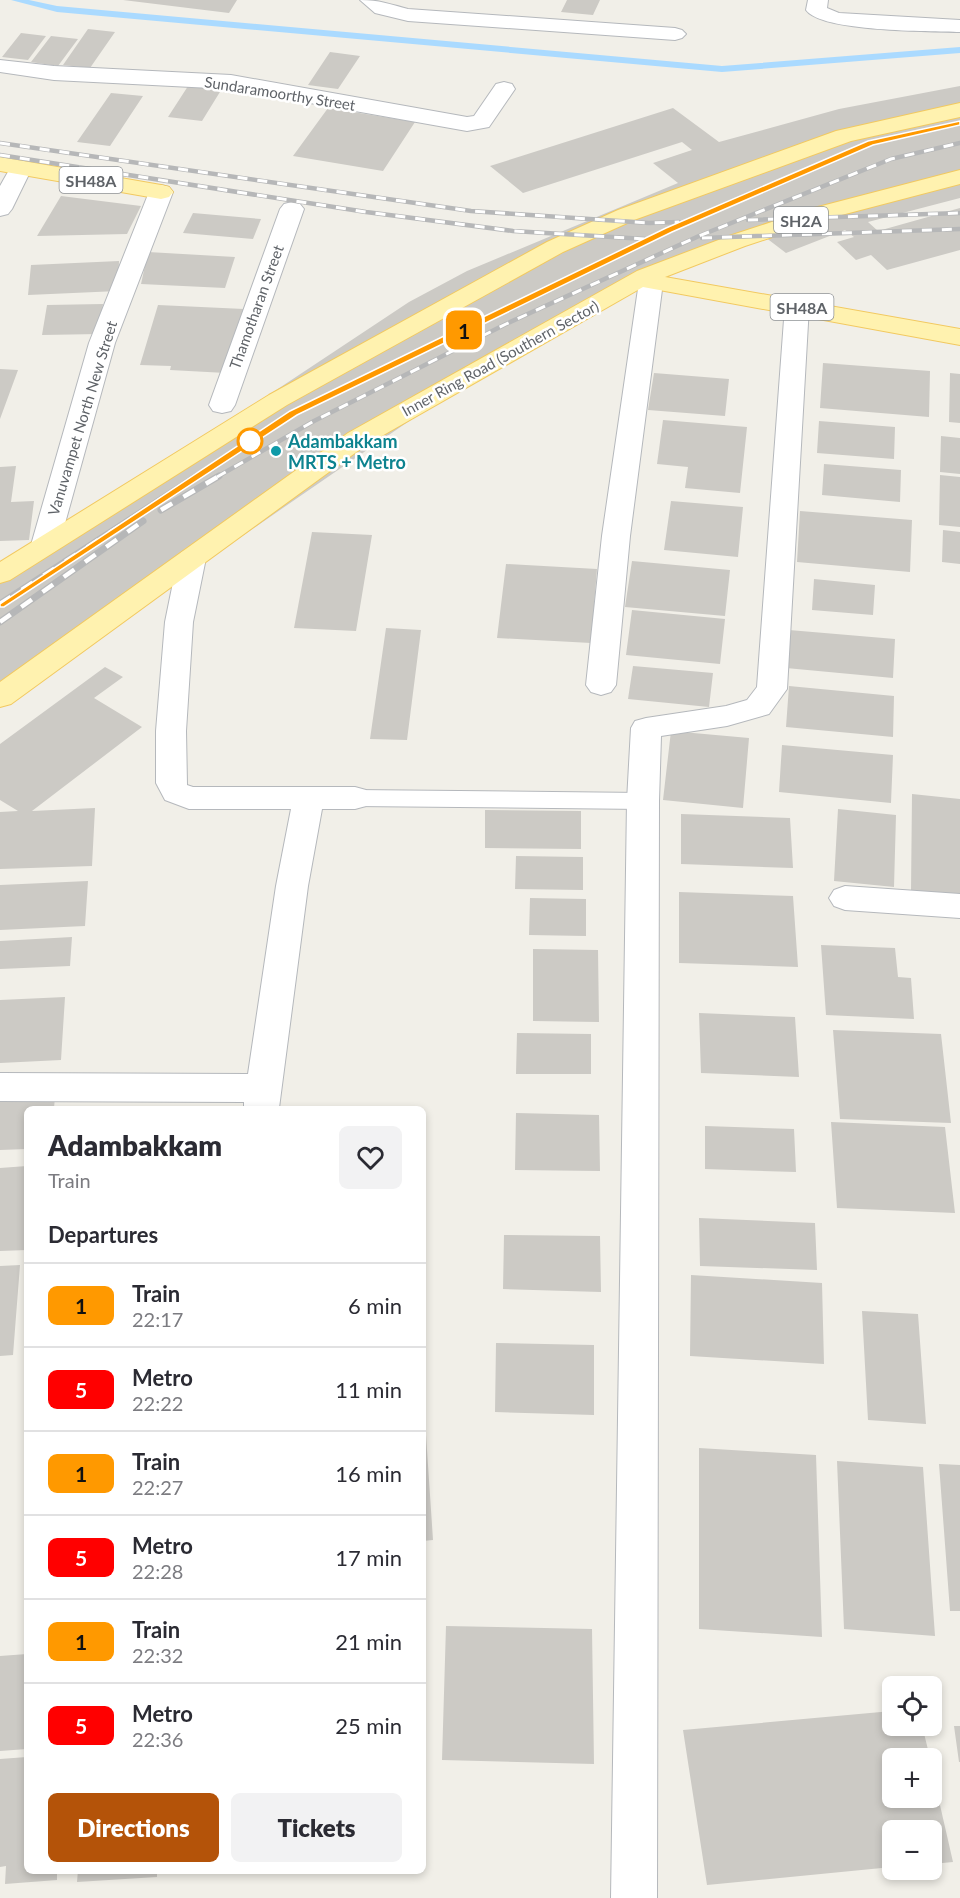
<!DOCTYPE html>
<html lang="en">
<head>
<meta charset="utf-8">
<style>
  body { margin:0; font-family:Lato,sans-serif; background:#f2f2f3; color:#2b2b33; height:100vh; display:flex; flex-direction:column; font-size:22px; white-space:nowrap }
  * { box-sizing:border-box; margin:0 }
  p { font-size:20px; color:#7c7c81 }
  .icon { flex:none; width:33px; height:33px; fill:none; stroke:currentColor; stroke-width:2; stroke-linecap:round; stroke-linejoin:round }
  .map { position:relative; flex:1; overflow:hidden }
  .details { position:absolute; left:24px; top:1106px; width:402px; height:768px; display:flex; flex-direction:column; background:#fff; border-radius:9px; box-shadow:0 3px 9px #0003 }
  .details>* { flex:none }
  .badge { padding:0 12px; border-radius:9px; font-size:21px; line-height:39px }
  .tools { position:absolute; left:882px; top:1676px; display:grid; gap:12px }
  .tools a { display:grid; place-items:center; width:60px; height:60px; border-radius:9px; background:#fff; box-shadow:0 3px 9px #0003; font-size:30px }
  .map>.badge { position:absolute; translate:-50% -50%; box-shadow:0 0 0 3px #fff }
  h2 { padding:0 24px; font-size:22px; line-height:54px }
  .round { display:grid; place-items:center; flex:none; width:63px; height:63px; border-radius:9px; background:#f2f2f3 }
  .summary { display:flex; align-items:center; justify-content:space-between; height:102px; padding:0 24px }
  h1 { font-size:28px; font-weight:800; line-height:45px }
  .action { display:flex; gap:12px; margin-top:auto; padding:12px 24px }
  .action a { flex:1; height:69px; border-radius:9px; background:#b45309; color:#fff; font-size:24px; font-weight:800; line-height:69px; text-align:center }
  .action a+a { background:#f2f2f3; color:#2b2b33 }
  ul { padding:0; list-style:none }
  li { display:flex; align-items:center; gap:18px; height:84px; padding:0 24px; border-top:2px solid #e1e1e2 }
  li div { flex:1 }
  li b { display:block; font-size:22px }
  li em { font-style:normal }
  li .badge { min-width:66px; font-weight:700; text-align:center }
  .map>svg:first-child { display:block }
</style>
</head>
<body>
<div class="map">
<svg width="960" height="1898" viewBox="0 0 960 1898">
  <rect width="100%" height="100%" fill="#f1efe8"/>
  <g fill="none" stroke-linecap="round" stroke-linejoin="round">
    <path fill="#aadaff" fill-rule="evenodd" d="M11 0H29L57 6 722 66 960 47V53L722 72 57 12Z"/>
  </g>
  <path fill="#cccac5" d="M123 0H237L229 13Z
    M567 0H600L593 15 561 12Z
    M88 29 115 32 90 68 63 65Z
    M21 33 46 36 28 60 2 57Z
    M51 36 78 39 58 66 31 62Z
    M330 52 360 56 338 89 308 85Z
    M190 83 223 87 202 121 168 117Z
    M960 86V198L868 222 878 231 960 208V250L887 270 871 255 856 260 837 242 854 237 845 230 786 253 753 228 544 328 0 703V573L409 302 467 271 678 183 653 163 692 150 682 142 523 193 490 166 673 108 719 142 839 109Z
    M111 93 143 96 110 146 77 142Z
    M328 108 415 122 383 171 293 156Z
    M61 196 141 206 127 234 37 236Z
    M193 213 261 219 253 239 183 233Z
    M148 252 235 257 225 288 141 284Z
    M119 261 118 291 28 295 31 265Z
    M103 304 99 334 42 335 47 305Z
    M158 305 244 309 226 373 170 370 171 366 140 365Z
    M823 363 930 371 929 417 820 408Z
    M0 369 18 370 0 419Z
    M654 373 729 379 725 416 648 410Z
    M950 373 960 374V423L949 422Z
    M663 420 747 427 740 493 685 488 688 467 657 464Z
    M819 421 895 427 894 459 817 453Z
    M941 436 960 438V474L940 472Z
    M824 464 901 470 900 502 822 495Z
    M16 466 11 502 34 501 29 540 0 541V467Z
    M940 475 960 477V527L939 525Z
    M671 501 743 507 738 557 664 550Z
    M800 511 912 520 910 572 797 562Z
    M943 530 960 532V564L942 562Z
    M312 532 372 535 356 631 294 628Z
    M632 561 730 570 725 616 625 607Z
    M506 564 597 569 591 643 497 638Z
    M814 579 875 585 873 615 812 610Z
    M632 610 725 619 720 664 626 655Z
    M386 628 421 630 407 740 370 739Z
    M789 630 895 639 893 678 786 668Z
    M633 666 713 673 709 707 628 699Z
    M105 667 123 677 94 698 142 727 32 811 95 808 92 866 0 869V812L18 811 0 800V744Z
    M789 686 894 696 893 737 786 727Z
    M671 731 749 738 743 808 663 800Z
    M782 745 893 755 891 803 779 792Z
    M912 794 960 799V895L911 891Z
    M838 809 896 815 894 887 834 881Z
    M485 810 581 811V849L485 848Z
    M681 814 790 818 793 868 681 864Z
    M516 856 583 857V890L515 889Z
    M88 881 85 926 0 930V885Z
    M679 892 793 896 798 967 679 963Z
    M530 898 586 899V936L529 935Z
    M72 937 70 966 0 969V941Z
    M821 945 895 948 898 977 911 978 914 1019 826 1015Z
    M533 949 598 950 599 1022 533 1021Z
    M65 997 61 1060 0 1063V1000Z
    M699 1013 795 1017 799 1077 701 1073Z
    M833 1030 941 1034 951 1123 840 1119Z
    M517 1033 591 1034V1074H516Z
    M55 1097 54 1108H27V1149L0 1150V1100Z
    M516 1113 599 1115 600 1171 515 1170Z
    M831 1122 945 1127 955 1213 837 1208Z
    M705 1126 794 1129 796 1172 705 1169Z
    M27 1166V1250L0 1251V1168Z
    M699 1218 815 1223 817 1270 700 1266Z
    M504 1235 600 1236 601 1292 503 1289Z
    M20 1265 13 1355 0 1356V1266Z
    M691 1275 822 1283 824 1364 690 1356Z
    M862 1311 918 1314 926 1424 868 1420Z
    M496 1343 594 1345V1415L495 1412Z
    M423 1390 433 1540 423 1541Z
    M699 1448 816 1455 822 1637 699 1629Z
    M837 1461 923 1467 935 1636 844 1629Z
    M939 1464 960 1465V1611H950Z
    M446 1626 592 1629 594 1764 442 1760Z
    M27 1654V1749L0 1751V1656Z
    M892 1711V1725H922L930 1758H892V1797H932V1770L953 1862 932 1864V1830H892V1867L707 1885 683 1730Z
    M954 1726H960V1762H959Z
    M27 1757V1870H57V1880L5 1884 6 1866 0 1867V1759Z
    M78 1870H157V1877L77 1882Z"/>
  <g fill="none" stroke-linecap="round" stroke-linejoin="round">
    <g stroke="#b5b8bc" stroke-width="2">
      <path id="lane" d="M355 790 643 793 651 795 655 801 651 807 643 809 355 806 347 804 343 798 347 792Z"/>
    </g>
    <g stroke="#b5b8bc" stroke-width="2">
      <path id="street" d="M360 0C380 0 389 4 408 9L675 28 682 30 686 34 682 38 675 40 408 21 375 13Z
        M808 0H828L827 8 839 13 960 20V32C930 31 821 32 806 10Z
        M0 60 54 66 231 75 467 117 474 116 496 84 504 82 512 84 515 89 489 127 467 131 231 89 54 80 0 72Z
        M21 161 29 163 32 168 12 209 8 214 0 216V186L13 163Z
        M161 185 169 187 173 192 115 343 59 545 55 551 45 554 35 551 31 545 89 343 149 192 153 187Z
        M292 202 300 204 304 209 235 405 231 411 222 413 213 411 209 405 280 209 284 204Z
        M651 275 660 277 663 282 630 536 616 685 611 692 601 695 591 692 586 685 602 536 639 282 642 277Z
        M797 299 806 301 809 306 787 689 769 714 727 726 661 736 659 801 657 1898H611L627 801 631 728 635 721 646 718 726 706 747 700 757 687 785 306 788 301Z
        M192 549 202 552 206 558 193 622 186 731 187 785 193 787H355L366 790 371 798 366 806 355 809H322L308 886 279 1108H244V1102L0 1101V1073L248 1074 276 886 291 809H189L165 800 156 783V731L165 622 178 558 182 552Z
        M845 886 960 894V918L845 910 834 906 829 898 834 890Z"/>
    </g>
    <g stroke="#f2c960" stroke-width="2">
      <path id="primary" d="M960 103V117L851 141 634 220 563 252 287 405 10 580 0 583V562L269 395 547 242 618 210 836 131Z
        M0 157 161 185 169 187 173 192 169 197 161 199 0 171Z
        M960 170V184L830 218 745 246 665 277 960 329V345L643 287 366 445 11 704 0 707V682L348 433 637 271 729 236 814 208Z"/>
    </g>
    <use href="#lane" fill="#fff" fill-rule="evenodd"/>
    <use href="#street" fill="#fff" fill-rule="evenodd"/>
    <use href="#primary" fill="#fff2af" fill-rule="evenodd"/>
    <g stroke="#b6b7b8" stroke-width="4.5">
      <path id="rail-far1" d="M0 143 471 211 649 223 679 222
        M0 155 366 212 513 231 645 239
        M748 220 960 213
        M702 238 960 229
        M195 477 294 413 669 230 871 143 960 123
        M217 477 314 421 506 324 699 236 891 159 960 143"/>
    </g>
    <g stroke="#b6b7b8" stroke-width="7">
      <path id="rail" d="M161 510 219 476
        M0 604 197 476
        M0 622 143 521"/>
    </g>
    <use href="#rail-far1" stroke="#fff" stroke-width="3" stroke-dasharray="10" stroke-linecap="butt"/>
    <use href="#rail" stroke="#fff" stroke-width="4.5" stroke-dasharray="13" stroke-linecap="butt"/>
  </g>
  <path fill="#f90" stroke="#fff" stroke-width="1.5" d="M960 121V125L873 145 672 232 297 415 4 607H0V604L290 411 666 228 868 141Z"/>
  <circle fill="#fff" stroke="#f90" stroke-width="3" cx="250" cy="441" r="12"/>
  <circle fill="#0f9aa8" stroke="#fff" stroke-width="2" cx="276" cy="451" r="6"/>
  <g text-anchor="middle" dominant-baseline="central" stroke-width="5" stroke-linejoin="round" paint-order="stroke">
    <g font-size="15" fill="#5f6368" stroke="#fff">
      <text transform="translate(280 93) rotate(9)">Sundaramoorthy Street</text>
      <text transform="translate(256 307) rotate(-70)">Thamotharan Street</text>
      <text transform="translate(500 358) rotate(-29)">Inner Ring Road (Southern Sector)</text>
      <text transform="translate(82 418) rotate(-73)">Vanuvampet North New Street</text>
    </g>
    <g fill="#fff" stroke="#8f9295" stroke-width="1.5">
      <rect x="59.5" y="167" width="63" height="26" rx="4.5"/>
      <rect x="774" y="207" width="54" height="26" rx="4.5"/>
      <rect x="770.5" y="294" width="63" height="26" rx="4.5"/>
    </g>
    <g font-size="16" font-weight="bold" fill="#5f6368">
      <text x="91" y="180">SH48A</text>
      <text x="801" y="220">SH2A</text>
      <text x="802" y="307">SH48A</text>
    </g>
    <g font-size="18" font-weight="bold" fill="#0d838f" stroke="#fff" text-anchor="start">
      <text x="288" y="441">Adambakkam<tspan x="288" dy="21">MRTS + Metro</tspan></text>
    </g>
  </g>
</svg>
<div class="tools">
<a><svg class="icon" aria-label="locate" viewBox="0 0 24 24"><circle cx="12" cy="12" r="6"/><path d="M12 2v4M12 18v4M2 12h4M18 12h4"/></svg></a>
<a>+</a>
<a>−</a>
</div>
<b class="badge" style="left:464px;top:330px;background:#f90;color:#111">1</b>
<section class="details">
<div class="summary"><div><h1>Adambakkam</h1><p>Train</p></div><a class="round"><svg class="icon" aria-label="heart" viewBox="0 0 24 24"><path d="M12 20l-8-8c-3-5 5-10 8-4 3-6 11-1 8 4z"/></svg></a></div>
<h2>Departures</h2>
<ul>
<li><span class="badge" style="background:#f90;color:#111">1</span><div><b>Train</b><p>22:17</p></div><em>6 min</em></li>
<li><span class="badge" style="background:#f00;color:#fff">5</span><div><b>Metro</b><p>22:22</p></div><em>11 min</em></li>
<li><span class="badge" style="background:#f90;color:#111">1</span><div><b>Train</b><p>22:27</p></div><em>16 min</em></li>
<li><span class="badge" style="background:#f00;color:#fff">5</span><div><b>Metro</b><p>22:28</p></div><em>17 min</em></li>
<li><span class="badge" style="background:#f90;color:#111">1</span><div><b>Train</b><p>22:32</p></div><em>21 min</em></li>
<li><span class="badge" style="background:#f00;color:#fff">5</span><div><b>Metro</b><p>22:36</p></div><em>25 min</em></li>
</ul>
<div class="action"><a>Directions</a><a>Tickets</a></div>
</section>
</div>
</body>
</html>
